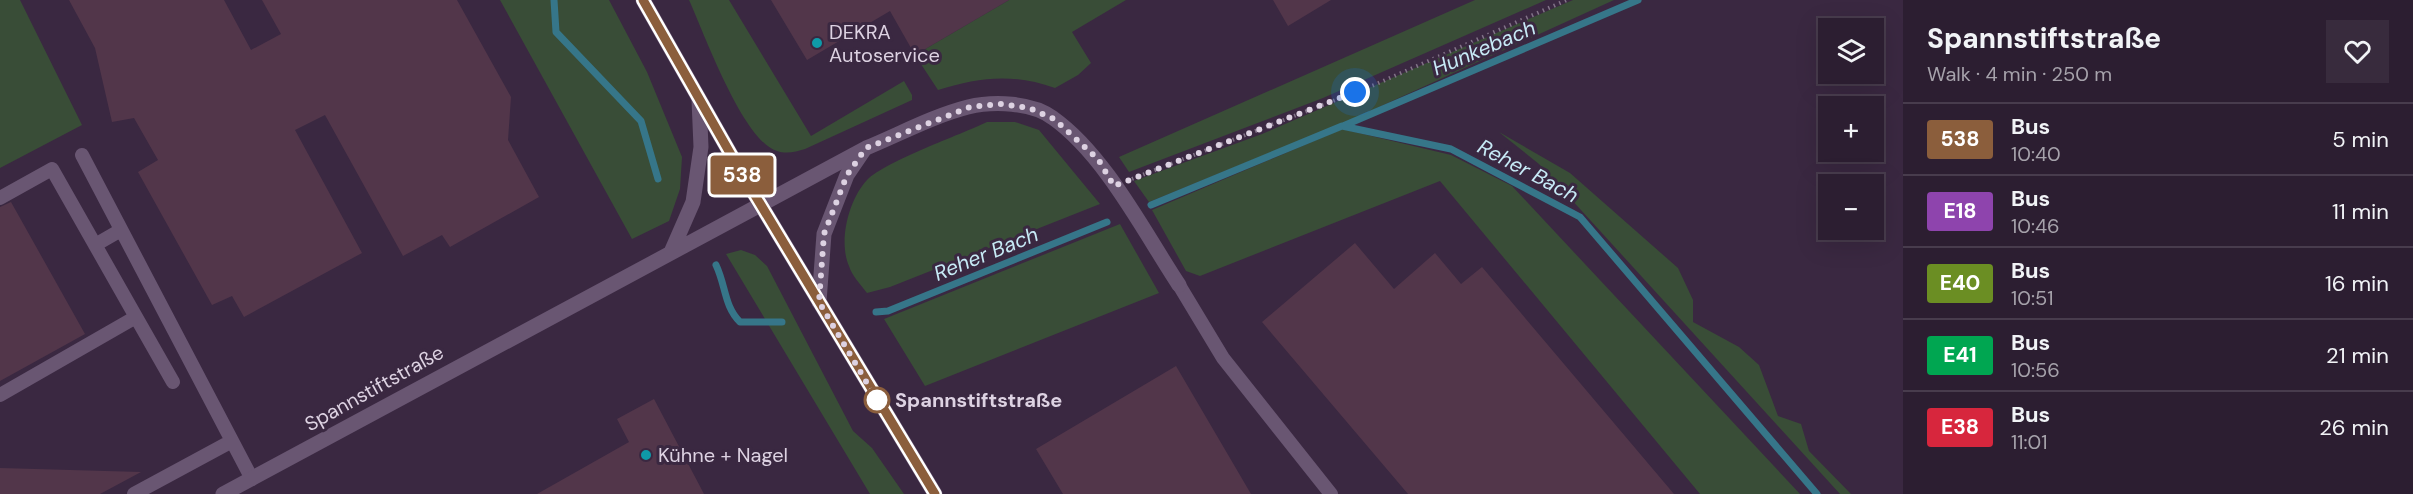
<!DOCTYPE html>
<html lang="en">
<head>
<meta charset="utf-8">
<style>
  body { margin:0; font-family:"DM Sans",sans-serif; background:#382b3d; color:#f1f3f6; height:100vh; display:flex; flex-direction:column; font-size:22px; white-space:nowrap }
  * { box-sizing:border-box; margin:0 }
  p { font-size:20px; color:#a6a2ab }
  .icon { flex:none; width:33px; height:33px; fill:none; stroke:currentColor; stroke-width:2; stroke-linecap:round; stroke-linejoin:round }
  .map { position:relative; flex:1; overflow:hidden }
  .drawer { display:flex; flex-direction:column; background:#2c1e31; width:510px }
  .drawer>* { flex:none }
  .badge { padding:0 12px; border-radius:4px; font-size:21px; line-height:39px }
  .fabs { position:absolute; left:1818px; top:18px; display:grid; gap:12px }
  .fabs a { display:grid; place-items:center; width:66px; height:66px; border-radius:0px; background:#2c1e31; box-shadow:0 6px 24px #0002,0 0 0 2px #483c4d; font-size:30px }
  .you { position:absolute; width:30px; height:30px; margin:-15px; border:4px solid #fff; border-radius:50%; background:#1a73e8; box-shadow:0 0 0 9px #1a73e833 }
  .map>.badge { position:absolute; translate:-50% -50%; box-shadow:0 0 0 3px #fff }
  .round { display:grid; place-items:center; flex:none; width:63px; height:63px; border-radius:0px; background:#382b3d }
  .head { display:flex; align-items:center; justify-content:space-between; height:102px; padding:0 24px }
  h1 { font-size:28px; font-weight:700; line-height:45px }
  ul { padding:0; list-style:none }
  li { display:flex; align-items:center; gap:18px; height:72px; padding:0 24px; border-top:2px solid #483c4d }
  li div { flex:1 }
  li b { display:block; font-size:22px }
  li em { font-style:normal }
  li .badge { min-width:66px; font-weight:700; text-align:center }
  main { display:flex; flex:1; min-height:0 }
  .map>svg:first-child { display:block }
</style>
</head>
<body>
<main>
<div class="map">
<svg width="1903" height="494" viewBox="0 0 1903 494">
  <rect width="100%" height="100%" fill="#3a2841"/>
  <path fill="#394d37" d="M0 0H20L82 125 0 168Z
    M500 0H609L647 72 682 157 680 189 669 221 632 239Z
    M689 0H729L811 136 904 81 912 95V100L805 149C796 152 786 154 777 151 743 141 704 33 689 0Z
    M1009 0H1126L1072 32 1091 63 1078 75 1055 88C1012 73 980 77 938 90L915 55Z
    M1475 0H1546L1323 98 1129 172 1119 157Z
    M1573 0H1614L1346 122 1149 202 1134 181 1262 134Z
    M987 122H1015L1039 130 1100 204 890 287 867 293C861 285 852 276 849 266 838 241 849 199 867 180 886 161 960 135 987 122Z
    M1342 129 1451 155 1512 186 1800 494H1700L1440 181 1200 276 1186 271 1152 210Z
    M1499 132 1570 173 1678 268 1693 300V322L1739 347 1759 365 1778 416 1801 424 1809 451 1851 494H1840L1539 164Z
    M1120 224 1159 293 925 386 884 319Z
    M741 250 755 255 767 266 853 431 872 448 904 494H870L726 254Z"/>
  <g fill="none" stroke-linecap="round" stroke-linejoin="round">
    <path stroke="#367689" stroke-width="7" d="M554 0 556 32 641 121 658 179
      M1343 126 1638 0
      M1151 205 1342 126 1451 149 1580 217 1817 494
      M716 265C726 286 724 306 740 322H782
      M876 312 888 311 1107 222"/>
  </g>
  <path fill="#52364a" d="M69 0H224L251 50 281 34 262 0H457L511 97 508 140 539 197 450 247 442 235 403 256 325 115 295 130 362 253 244 317 232 296 212 305 138 172 158 160 134 118 112 122 95 48Z
    M771 0H1009L915 55 890 11 807 60Z
    M1273 0H1331L1288 26Z
    M11 202 85 334 0 381V207Z
    M1355 243 1394 289 1435 253 1461 284 1482 267 1674 494H1408L1262 322Z
    M1176 366 1251 494H1063L1036 449Z
    M654 399 704 494H537L629 442 617 419Z
    M0 468 141 472 100 494H0Z"/>
  <g fill="none" stroke-linecap="round" stroke-linejoin="round">
    <path stroke="#827388" stroke-width="4" stroke-dasharray="1.5 4.5" stroke-linecap="butt" d="M1132 179 1374 85 1567 0"/>
    <path stroke="#695672" stroke-width="14" d="M82 155 252 479
      M0 198 52 169 136 317 0 395
      M95 245 121 230
      M1179 285 1223 358 1331 494
      M136 317 173 382
      M134 494 232 441"/>
    <path stroke="#695672" stroke-width="15" d="M672 250 693 202 701 147 699 100
      M819 302 824 234 847 175 864 150
      M223 494 866 148C900 134 933 116 968 107 993 101 1032 102 1053 118 1105 155 1144 232 1179 285"/>
    <path stroke="#695672" stroke-width="15" d="M643 0 738 167 935 494"/>
  </g>
  <g fill="none" stroke-linecap="round" stroke-linejoin="round">
    <g stroke="#fff" stroke-width="14">
      <path id="line" d="M643 0 738 167 935 494"/>
    </g>
    <use href="#line" stroke="#8b5e3c" stroke-width="9"/>
    <path stroke="#ddd2e2" stroke-width="6" stroke-dasharray="0 10.8" d="M877 400 819 302 824 234 847 175 866 148 970 107 1000 104 1029 108 1054 119 1098 159 1114 186 1355 92"/>
  </g>
  <g fill="#0f9aa8" stroke="#3a2841" stroke-width="2">
    <circle cx="817" cy="43" r="6"/>
    <circle cx="646" cy="455" r="6"/>
  </g>
  <circle fill="#fff" stroke="#8b5e3c" stroke-width="3" cx="877" cy="400" r="12"/>
  <g text-anchor="middle" dominant-baseline="central" stroke-width="6" stroke-linejoin="round" paint-order="stroke">
    <g font-size="20" fill="#ddd2e2" stroke="#3a2841" text-anchor="start">
      <text x="829" y="32">DEKRA<tspan x="829" dy="23">Autoservice</tspan></text>
      <text x="658" y="455">Kühne + Nagel</text>
    </g>
    <g font-size="20" fill="#ddd2e2" stroke="#3a2841">
      <text transform="translate(374 388) rotate(-29)">Spannstiftstraße</text>
    </g>
    <g font-size="20" font-weight="bold" fill="#ddd2e2" stroke="#3a2841" text-anchor="start">
      <text x="895" y="400">Spannstiftstraße</text>
    </g>
    <g font-size="21" font-style="italic" fill="#c7eaf6" stroke="#3a2841">
      <text transform="translate(1484 48) rotate(-23)">Hunkebach</text>
      <text transform="translate(1528 171) rotate(28)">Reher Bach</text>
      <text transform="translate(986 254) rotate(-22)">Reher Bach</text>
    </g>
  </g>
</svg>
<div class="fabs">
<a><svg class="icon" aria-label="layers" viewBox="0 0 24 24"><path d="M12 4l9 5-9 5-9-5zM3 14l9 5 9-5"/></svg></a>
<a>+</a>
<a>−</a>
</div>
<div class="you" style="left:1355px;top:92px"></div>
<b class="badge" style="left:742px;top:175px;background:#8b5e3c;color:#fff">538</b>
</div>
<section class="drawer">
<div class="head"><div><h1>Spannstiftstraße</h1><p>Walk · 4 min · 250 m</p></div><a class="round"><svg class="icon" aria-label="heart" viewBox="0 0 24 24"><path d="M12 20l-8-8c-3-5 5-10 8-4 3-6 11-1 8 4z"/></svg></a></div>
<ul>
<li><span class="badge" style="background:#8b5e3c;color:#fff">538</span><div><b>Bus</b><p>10:40</p></div><em>5 min</em></li>
<li><span class="badge" style="background:#8e44ad;color:#fff">E18</span><div><b>Bus</b><p>10:46</p></div><em>11 min</em></li>
<li><span class="badge" style="background:#6b8e23;color:#fff">E40</span><div><b>Bus</b><p>10:51</p></div><em>16 min</em></li>
<li><span class="badge" style="background:#00a651;color:#fff">E41</span><div><b>Bus</b><p>10:56</p></div><em>21 min</em></li>
<li><span class="badge" style="background:#d7263d;color:#fff">E38</span><div><b>Bus</b><p>11:01</p></div><em>26 min</em></li>
</ul>
</section>
</main>
</body>
</html>
